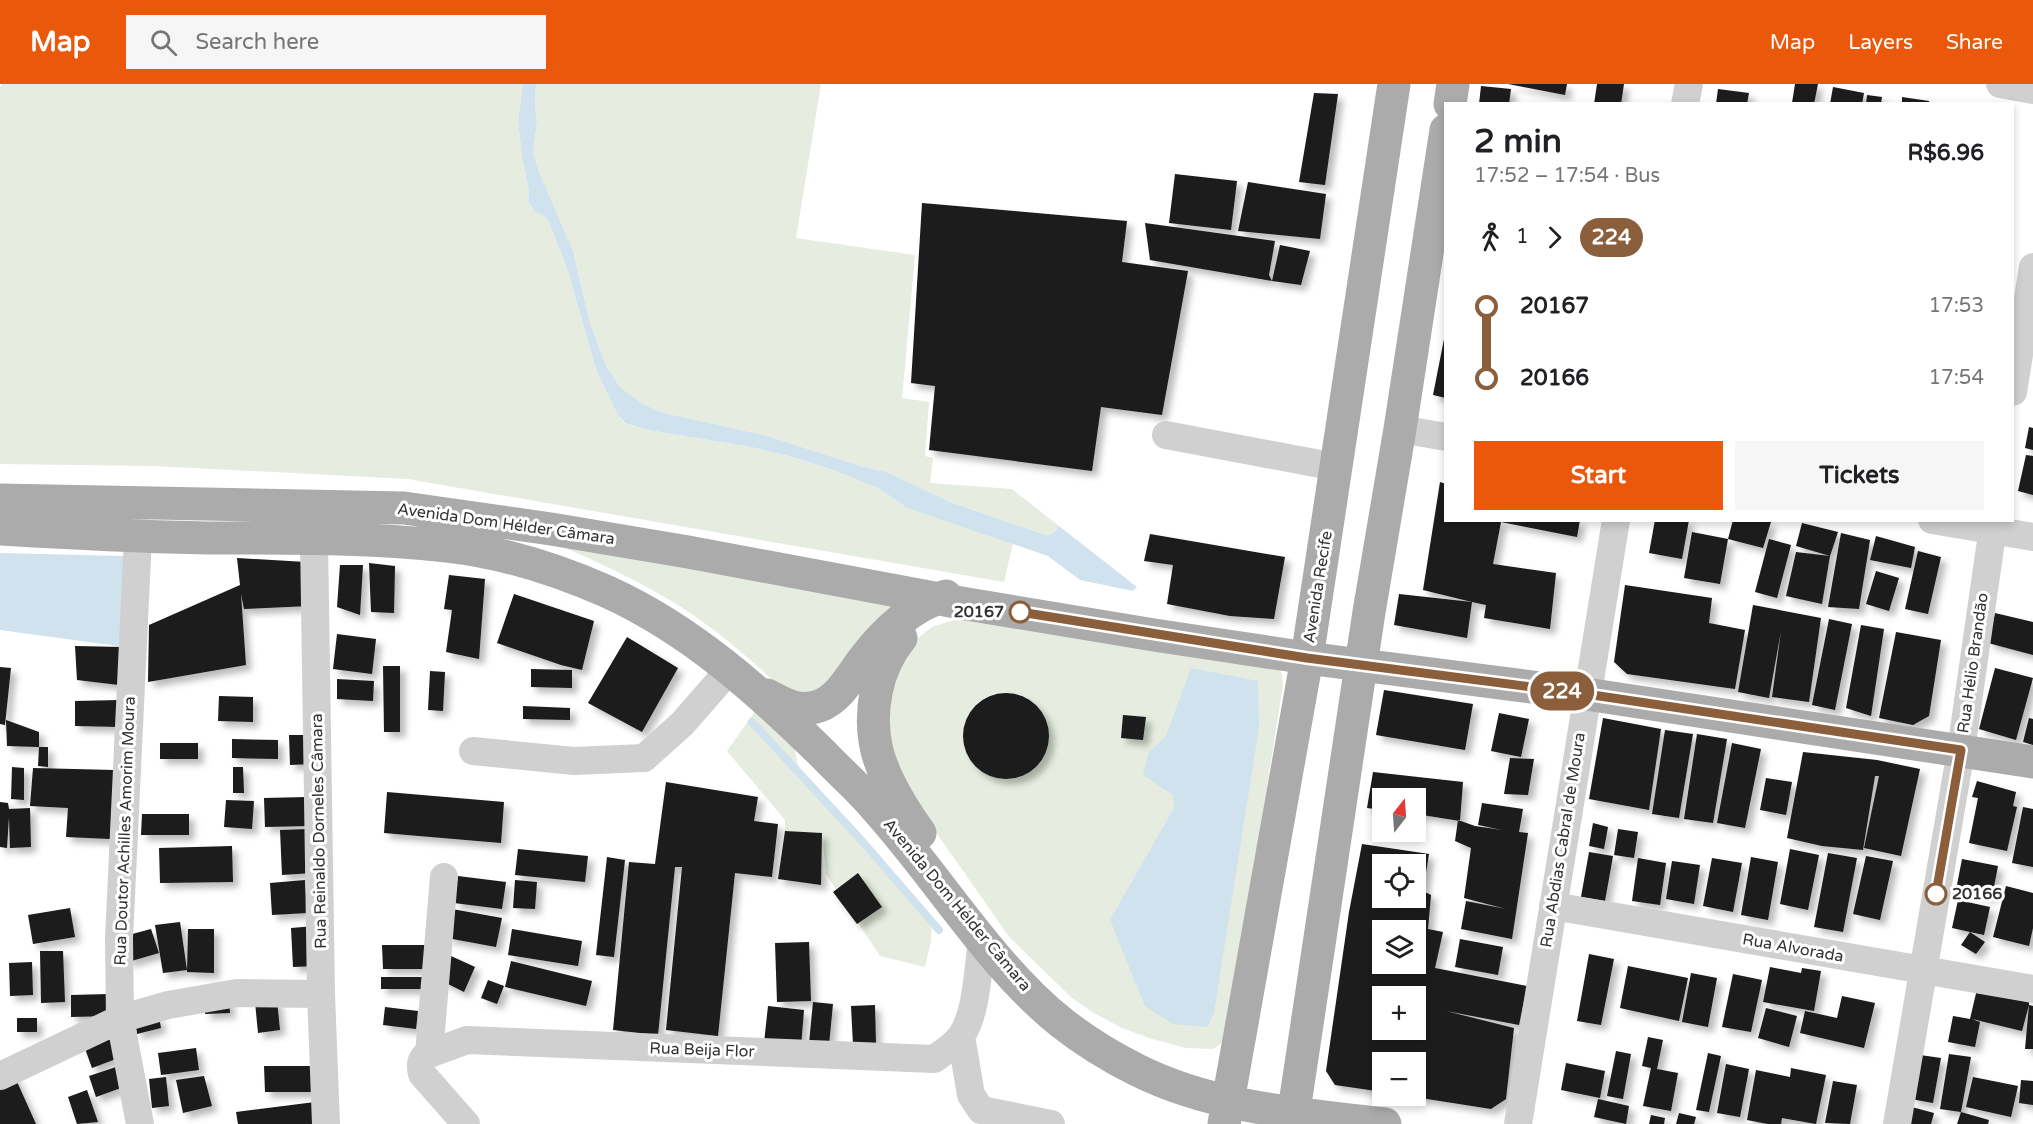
<!DOCTYPE html>
<html lang="en">
<head>
<meta charset="utf-8">
<style>
  body { margin:0; font-family:"Varela Round",sans-serif; background:#f6f6f6; color:#202124; height:100vh; display:flex; flex-direction:column; font-size:22px; white-space:nowrap }
  * { box-sizing:border-box; margin:0 }
  p { font-size:20px; color:#757577 }
  .icon { flex:none; width:33px; height:33px; fill:none; stroke:currentColor; stroke-width:2; stroke-linecap:round; stroke-linejoin:round }
  .map { position:relative; flex:1; overflow:hidden }
  .drawer { position:absolute; left:1444px; top:18px; width:570px; height:420px; display:flex; flex-direction:column; background:#fff; border-radius:0px; box-shadow:0 3px 9px #0003 }
  .drawer>* { flex:none }
  .badge { padding:0 12px; border-radius:20px; font-size:21px; line-height:39px }
  .needle { width:39px; rotate:17deg }
  .tools { position:absolute; left:1372px; top:704px; display:grid; gap:12px }
  .tools a { display:grid; place-items:center; width:54px; height:54px; border-radius:0px; background:#fff; box-shadow:0 3px 9px #0003; font-size:30px }
  .map>.badge { position:absolute; translate:-50% -50%; box-shadow:0 0 0 3px #fff }
  .legs { display:flex; align-items:center; gap:9px; height:66px; padding:0 30px; font-size:20px }
  .legs p { margin-inline-start:auto }
  .overview { display:flex; align-items:center; justify-content:space-between; height:102px; padding:0 30px }
  h1 { font-size:33px; font-weight:700; line-height:45px }
  .button { display:flex; gap:12px; margin-top:auto; padding:12px 30px }
  .button a { flex:1; height:69px; border-radius:0px; background:#ea580c; color:#fff; font-size:24px; font-weight:700; line-height:69px; text-align:center }
  .button a+a { background:#f6f6f6; color:#202124 }
  ul { padding:0 30px; list-style:none }
  li { display:flex; align-items:center; gap:21px; height:72px; font-size:22px }
  li i { display:grid; place-items:center; width:9px; height:100%; margin:0 8px; background:currentColor }
  li i::after { content:''; width:15px; height:15px; margin:-8px; border:4px solid; border-radius:50%; background:#fff }
  li p { margin-inline-start:auto }
  li:first-child i { background:linear-gradient(#0000 50%,currentColor 0) }
  li:last-child i { background:linear-gradient(currentColor 50%,#0000 0) }
  header { display:flex; align-items:center; gap:36px; box-sizing:border-box; height:84px; padding:0 30px; background:#ea580c; color:#fff }
  header strong { font-size:28px }
  nav { display:flex; gap:33px; margin-inline-start:auto; font-size:21px }
  .search { width:420px; height:54px; background:#f6f6f6; display:flex; align-items:center; gap:15px; box-sizing:border-box; padding:0 21px; border-radius:0px; color:#757577; font-size:22px }
  .map>svg:first-child { display:block }
</style>
</head>
<body>
<header>
<strong>Map</strong>
<div class="search"><svg class="icon" aria-label="search" viewBox="0 0 24 24"><circle cx="10" cy="10" r="6"/><path d="M15 15l6 6"/></svg>Search here</div>
<nav><a>Map</a><a>Layers</a><a>Share</a></nav>
</header>
<div class="map">
<svg width="2033" height="1040" viewBox="0 0 2033 1040">
  <defs>
    <filter id="shadow"><feDropShadow dx="5.5" dy="5.5" stdDeviation="3" flood-color="#0004"/></filter>
  </defs>
  <rect width="100%" height="100%" fill="#fff"/>
  <path fill="#e6ecdf" d="M2 0H523L518 37 522 73 529 106 528 117 535 128 547 134 566 181 596 285 617 328 624 339 648 346 751 363 791 373 836 387 880 405 907 424 1013 459 1004 498 408 395 154 382 0 380V3Z
    M536 0H821L796 154 915 171 902 314 929 318 925 372 933 374 930 399 1012 405 1059 442 1054 449 1046 451 950 418 887 388 860 382 768 352 664 329 643 320 620 303 606 282 590 239 573 167 539 88 533 68 537 38 535 21Z
    M527 448 913 516 836 598 793 615C755 579 714 542 668 515 623 488 575 468 527 448Z
    M986 533 1278 583 1282 590 1283 601 1229 942 1222 959 1213 965 1186 964 1152 955 1122 944 1092 928 1072 914 1010 854 905 704 887 668 886 594 908 562 932 543 957 535Z
    M758 623 793 656 798 682 932 833 931 857 925 883 880 872 826 790 822 749 785 747V736L727 667Z"/>
  <path fill="#cfe2ee" d="M523 0H536L535 21 537 38 533 68 539 88 573 167 590 239 606 282 620 303 643 320 664 329 768 352 860 382 887 388 950 418 1046 451 1054 449 1059 442 1137 503 1133 507 1080 496 1048 472 907 424 880 405 836 387 792 373 751 363 648 346 625 339 617 329 596 285 566 181 547 134 535 128 528 117 529 106 522 73 518 37Z
    M0 469 123 472 125 563 0 546Z
    M1191 584 1258 597 1259 643 1214 929 1207 943 1173 940 1145 922 1110 836 1174 724 1173 711 1143 691 1148 669 1166 652Z"/>
  <g fill="none" stroke-linecap="round" stroke-linejoin="round">
    <path stroke="#cfe2ee" stroke-width="8" d="M752 638 863 758 939 846"/>
  </g>
  <path fill="#1a1a1a" fill-rule="evenodd" filter="url(#shadow)" d="M1508 0H1567L1565 11Z
    M1597 0H1624L1621 20H1594Z
    M1795 0H1818L1814 20 1792 19Z
    M1481 2 1511 5 1509 20H1479Z
    M1833 3 1864 9 1862 20H1830Z
    M1718 5 1749 9 1747 20H1716Z
    M1314 9 1338 10 1325 101 1299 98Z
    M1867 11 1882 13 1881 20H1866Z
    M1902 13 1929 17V20H1902Z
    M1175 90 1237 97 1231 146 1169 139Z
    M1248 98 1326 110 1320 155 1238 147Z
    M922 119 1127 137 1122 178 1188 187 1162 331 1101 323 1092 387 929 366 935 302 911 299Z
    M1145 139 1275 157 1269 191 1272 197 1280 161 1310 167 1301 201 1272 197 1150 176Z
    M1445 250H1446V314L1433 311Z
    M2029 343 2033 344V366L2025 364Z
    M2026 371 2033 372V411L2018 407Z
    M1440 398 1446 400V436H1580L1577 453 1501 438 1493 480 1556 489 1550 545 1484 534 1486 521 1472 518 1467 554 1394 541 1399 510 1472 518 1423 506Z
    M1655 436H1689L1682 475 1649 469Z
    M1733 436 1771 438 1763 464 1728 455Z
    M1802 439 1838 448 1830 472 1822 520 1786 512 1796 468 1830 472 1796 462Z
    M1692 448 1728 455 1720 500 1684 494Z
    M1841 449 1870 456 1859 525 1828 523Z
    M1150 450 1285 473 1274 535 1230 532 1167 520 1173 481 1144 477Z
    M1876 452 1915 463 1911 484 1870 476Z
    M1769 455 1791 461 1777 514 1755 508Z
    M1918 467 1941 473 1928 530 1905 525Z
    M237 474 306 478 309 522 244 525 241 510 246 581 148 598 149 541 240 501Z
    M369 479 395 482 394 529 371 528Z
    M340 481H363L360 531 337 523Z
    M1876 487 1899 494 1889 527 1866 520Z
    M449 491 485 495 479 575 446 568 452 526 444 525Z
    M1625 501 1712 514 1709 539 1745 546 1735 605 1627 590 1614 578Z
    M514 510 594 537 582 586 561 581 497 559Z
    M1753 521 1821 534 1809 618 1772 613 1781 547 1769 614 1738 608Z
    M1995 529 2033 538V571L1988 559Z
    M1829 535 1852 540 1835 626 1812 621Z
    M1861 541 1884 545 1871 632 1846 624Z
    M1896 548 1941 556 1929 632 1913 641 1879 634Z
    M337 550 376 555 372 590 333 585Z
    M627 553 678 584 642 648 588 619Z
    M75 562 123 563 119 601 77 596Z
    M383 582H400V648H384Z
    M0 583 11 584 5 641 0 640Z
    M1995 584 2033 594 2016 656 1979 645Z
    M531 585 572 586V604L531 603Z
    M430 587 445 588 443 627 428 626Z
    M337 595 374 597 373 617 337 615Z
    M1384 606 1473 620 1465 666 1376 651Z
    M963 652a43 43 0 1 1 86 0a43 43 0 1 1-86 0Z
    M219 612 253 613V638L218 637Z
    M120 616V643L75 642V617Z
    M523 622 570 624V636L523 635Z
    M1499 629 1529 635 1521 673 1491 667Z
    M1123 631 1146 633 1143 656 1121 654Z
    M1603 634 1661 645 1649 726 1589 715Z
    M2029 634 2033 635V661L2023 658Z
    M6 636 39 648V663H48V683L38 682 39 663 7 662Z
    M1665 646 1693 650 1679 734 1652 730Z
    M1697 650 1727 655 1713 739 1684 735Z
    M289 651H312V680L290 681Z
    M232 655 278 656V675L232 674Z
    M160 659H198V675H160Z
    M1732 659 1761 665 1745 744 1717 739Z
    M1803 668 1877 676 1920 685 1901 772 1864 764 1879 692H1875L1863 766 1822 762 1787 754Z
    M1510 674 1534 675 1528 711 1504 710Z
    M12 683 24 684V716L11 715Z
    M233 683H243L244 709H233Z
    M33 684 114 686 110 755 66 753 68 724 30 722Z
    M1373 688 1463 698 1460 737 1416 730V714H1383V726L1367 724Z
    M1766 694 1792 698 1786 731 1760 726Z
    M1977 697 2016 708 2013 722 2017 723 2007 767 1969 759 1978 714 1972 713Z
    M666 698 758 713 754 737 778 740 772 793 735 789 718 952 666 946 682 783H675L658 951 613 946 629 778 655 780Z
    M387 708 504 718 501 759 384 749Z
    M307 713 308 742 265 743 264 714Z
    M226 716 254 717 252 745 224 743Z
    M0 718 8 719 9 725 30 724 31 763 10 764 9 733 7 764 0 763Z
    M1482 719 1523 725 1519 748 1528 749 1512 855 1461 845 1466 817 1506 825 1464 814 1471 764 1455 757 1458 736 1475 742 1502 746 1478 741Z
    M2023 723 2033 725V783L2012 779Z
    M142 730H189V751H141Z
    M1593 739 1608 743 1604 765 1589 762Z
    M309 745 312 789 282 791 280 746Z
    M1618 745 1638 748 1634 774 1614 771Z
    M785 747 822 749 821 801 778 795Z
    M1362 760 1429 770 1423 807 1431 811 1428 845 1443 848 1435 884 1527 902 1519 941 1446 927 1514 944 1506 1015 1491 1025 1408 1012 1416 1011V978H1383V1008L1335 1001 1326 987 1349 828ZM1383 780H1416V813H1383ZM1383 846H1416V879H1383ZM1383 912H1416V945H1383Z
    M232 762 233 798 160 799 159 764Z
    M518 765 588 772 585 798 515 791Z
    M1790 765 1819 771 1808 826 1780 820Z
    M1589 768 1613 772 1605 817 1581 813Z
    M1828 769 1857 774 1843 848 1814 843Z
    M1866 772 1893 777 1880 836 1853 830Z
    M607 773 625 776 614 873 596 871Z
    M1751 773 1778 778 1768 836 1741 831Z
    M1638 774 1666 779 1660 821 1632 817Z
    M1712 774 1742 779 1733 828 1703 822Z
    M1962 775 1998 782 1992 813 1956 806Z
    M1672 777 1700 781 1694 820 1666 815Z
    M858 789 882 823 857 840 833 808Z
    M458 792 506 798 502 825 454 819Z
    M305 796 307 829 272 831 270 799Z
    M515 796 537 798 535 825 513 824Z
    M2006 802 2033 809V844L2029 862 1993 853Z
    M1958 816 1990 823 1984 851 1952 844Z
    M70 824 75 853 33 860 28 831Z
    M452 825 502 834 496 863 447 854Z
    M180 838 187 886 163 889 155 841Z
    M315 842 317 882 293 883 291 844Z
    M151 845 159 869 128 878 121 853Z
    M188 845H214V889L187 888Z
    M512 845 582 857 578 882 508 871Z
    M1970 848 1985 858 1976 870 1961 861Z
    M1460 855 1503 863 1498 891 1455 883Z
    M809 858 811 917 777 918 775 859Z
    M382 861H426V885H383Z
    M40 867H63L65 918 41 919Z
    M1589 870 1614 875 1601 941 1577 937Z
    M451 872 475 883 464 908 440 896Z
    M511 877 592 897 586 922 505 903Z
    M32 878 33 911 10 912 9 879Z
    M1628 882 1688 894 1679 937 1620 924Z
    M1770 883 1801 889 1802 884 1821 887 1814 927 1763 918Z
    M1691 889 1717 894 1708 943 1682 938Z
    M1733 890 1762 896 1751 948 1722 943Z
    M381 893H426V905H381Z
    M488 896 504 902 497 920 481 914Z
    M1977 905 2029 917V921L2033 922V965H2025L2029 921 2022 947 1972 935 1980 938 1975 963 1948 958 1953 932 1970 935Z
    M109 910 110 932 71 933V911Z
    M1842 912 1875 919 1864 964 1800 949 1805 927 1837 934Z
    M229 915 230 929 205 930V916Z
    M277 916 280 946 258 949 255 918Z
    M813 918 833 920 829 961 809 959Z
    M875 921 876 960 853 961 851 922Z
    M768 922 804 926 801 963 764 959Z
    M385 923 418 927 416 945 383 941Z
    M1766 924 1797 932 1789 963 1758 954Z
    M159 932 161 944 137 950 135 938Z
    M17 934H37V948H17Z
    M115 947 124 972 92 984 83 959Z
    M1648 953 1663 956 1657 985 1678 989 1671 1027 1643 1022 1651 984 1642 982Z
    M196 964 199 986 161 991 158 969Z
    M1616 967 1631 970 1623 1015 1607 1012Z
    M1708 969 1721 972 1709 1028 1696 1026Z
    M1949 970 1971 973 1961 1028 1989 1036 1988 1040H1957L1961 1028 1940 1025Z
    M1920 971 1941 974 1933 1019 1911 1015Z
    M1566 979 1605 987 1600 1014 1561 1006Z
    M1726 980 1749 985 1740 1033 1717 1029Z
    M122 981 129 1001 96 1013 89 992Z
    M264 982H315V1008H265Z
    M1791 984 1826 991 1816 1040 1782 1034 1781 1040H1768L1747 1036 1756 986 1790 993Z
    M14 991 36 1040H0V997Z
    M204 992 212 1022 183 1029 176 996Z
    M166 993 169 1022 152 1024 149 995Z
    M1973 993 2018 1002 2011 1033 1966 1023Z
    M2021 996 2033 997V1021L2019 1019Z
    M1833 997 1857 1001 1850 1040 1825 1039Z
    M87 1006 98 1038 77 1040 68 1013Z
    M1598 1015 1629 1022 1626 1040 1594 1033Z
    M315 1018 317 1040H238L236 1028Z
    M1908 1022 1934 1029 1931 1040H1904Z
    M1679 1029 1696 1033 1694 1040H1676Z
    M1651 1031 1665 1034 1664 1040H1649Z"/>
  <g fill="none" stroke-linecap="round" stroke-linejoin="round">
    <path stroke="#d0d0d0" stroke-width="28" d="M2000 0 2033 6
      M1685 20 1689 0
      M2013 308 2033 183
      M1400 345 1446 353
      M1166 351 1336 383
      M1932 436 2033 453
      M138 453 119 854 120 935 140 1040
      M314 455 321 910 326 1040
      M473 667 574 677 644 674 682 640 730 585
      M1553 822 2033 905
      M961 952 971 1011 981 1026 1051 1040
      M429 970 444 793
      M0 992 120 935 168 921 237 909 321 910
      M466 1040 422 990C420 982 420 977 426 971L467 956 934 975C943 969 955 961 962 951 977 927 978 884 982 856
      M1518 1040 1616 436
      M1897 1040 1961 666 1994 436"/>
    <path stroke="#ababab" stroke-width="33" d="M1450 20 1453 0
      M0 416 404 424 551 445 688 468 961 519 1154 551 1307 574 1586 610 2033 678
      M0 445C69 449 138 453 208 454 287 454 368 453 447 462 502 468 558 486 608 508 691 546 759 607 824 671 840 688 859 704 874 722 937 791 990 882 1062 939 1085 957 1111 973 1137 986 1213 1024 1301 1030 1385 1040
      M901 554C876 584 868 629 877 667 885 697 902 724 920 749
      M767 611C783 620 800 629 819 622 839 615 851 592 863 576 883 549 913 520 946 512
      M1224 1040 1307 574 1394 0
      M1292 1040 1369 528 1400 345 1446 46"/>
  </g>
  <g fill="none" stroke-linecap="round" stroke-linejoin="round">
    <g stroke="#fff" stroke-width="14">
      <path id="line-1" d="M1020 528 1307 574 1586 610 1961 666 1936 810"/>
    </g>
    <use href="#line-1" stroke="#8b5e3c" stroke-width="9"/>
  </g>
  <g fill="#fff" stroke="#8b5e3c" stroke-width="3">
    <circle cx="1020" cy="528" r="10"/>
    <circle cx="1936" cy="810" r="10"/>
  </g>
  <g text-anchor="middle" dominant-baseline="central" stroke-width="6" stroke-linejoin="round" paint-order="stroke">
    <g font-size="16" fill="#333" stroke="#fff">
      <text transform="translate(506 440) rotate(8)">Avenida Dom Hélder Câmara</text>
      <text transform="translate(1318 503) rotate(-81)">Avenida Recife</text>
      <text transform="translate(1973 579) rotate(-82)">Rua Hélio Brandão</text>
      <text transform="translate(125 747) rotate(-88)">Rua Doutor Achilles Amorim Moura</text>
      <text transform="translate(319 747) rotate(-91)">Rua Reinaldo Dorneles Câmara</text>
      <text transform="translate(1563 756) rotate(-81)">Rua Abdias Cabral de Moura</text>
      <text transform="translate(957 821) rotate(50)">Avenida Dom Hélder Câmara</text>
      <text transform="translate(1793 864) rotate(10)">Rua Alvorada</text>
      <text transform="translate(702 966) rotate(2)">Rua Beija Flor</text>
    </g>
    <g font-size="16" font-weight="bold" fill="#333" stroke="#fff" text-anchor="end">
      <text x="1004" y="528">20167</text>
      <text x="1952" y="810" text-anchor="start">20166</text>
    </g>
  </g>
</svg>
<div class="tools">
<a><svg class="needle" viewBox="-14 -14 28 28"><path d="M0-13l5 13h-10z" fill="#e53935"/><path d="M0 13l5-13h-10z" fill="#757577"/></svg></a>
<a><svg class="icon" aria-label="locate" viewBox="0 0 24 24"><circle cx="12" cy="12" r="6"/><path d="M12 2v4M12 18v4M2 12h4M18 12h4"/></svg></a>
<a><svg class="icon" aria-label="layers" viewBox="0 0 24 24"><path d="M12 4l9 5-9 5-9-5zM3 14l9 5 9-5"/></svg></a>
<a>+</a>
<a>−</a>
</div>
<b class="badge" style="left:1562px;top:607px;background:#8b5e3c;color:#fff">224</b>
<section class="drawer">
<div class="overview"><div><h1>2 min</h1><p>17:52 – 17:54 · Bus</p></div><b>R$6.96</b></div>
<div class="legs"><svg class="icon" aria-label="walk" viewBox="0 0 24 24"><circle cx="13" cy="4" r="2"/><path d="M13 8l-2 6 4 7M11 14l-3 7M7 12l3-4h3l4 4"/></svg>1<svg class="icon" aria-label="forward" viewBox="0 0 24 24"><path d="M9 5l7 7-7 7"/></svg><b class="badge" style="background:#8b5e3c;color:#fff">224</b></div>
<ul>
<li><i style="color:#8b5e3c"></i><b>20167</b><p>17:53</p></li>
<li><i style="color:#8b5e3c"></i><b>20166</b><p>17:54</p></li>
</ul>
<div class="button"><a>Start</a><a>Tickets</a></div>
</section>
</div>
</body>
</html>
